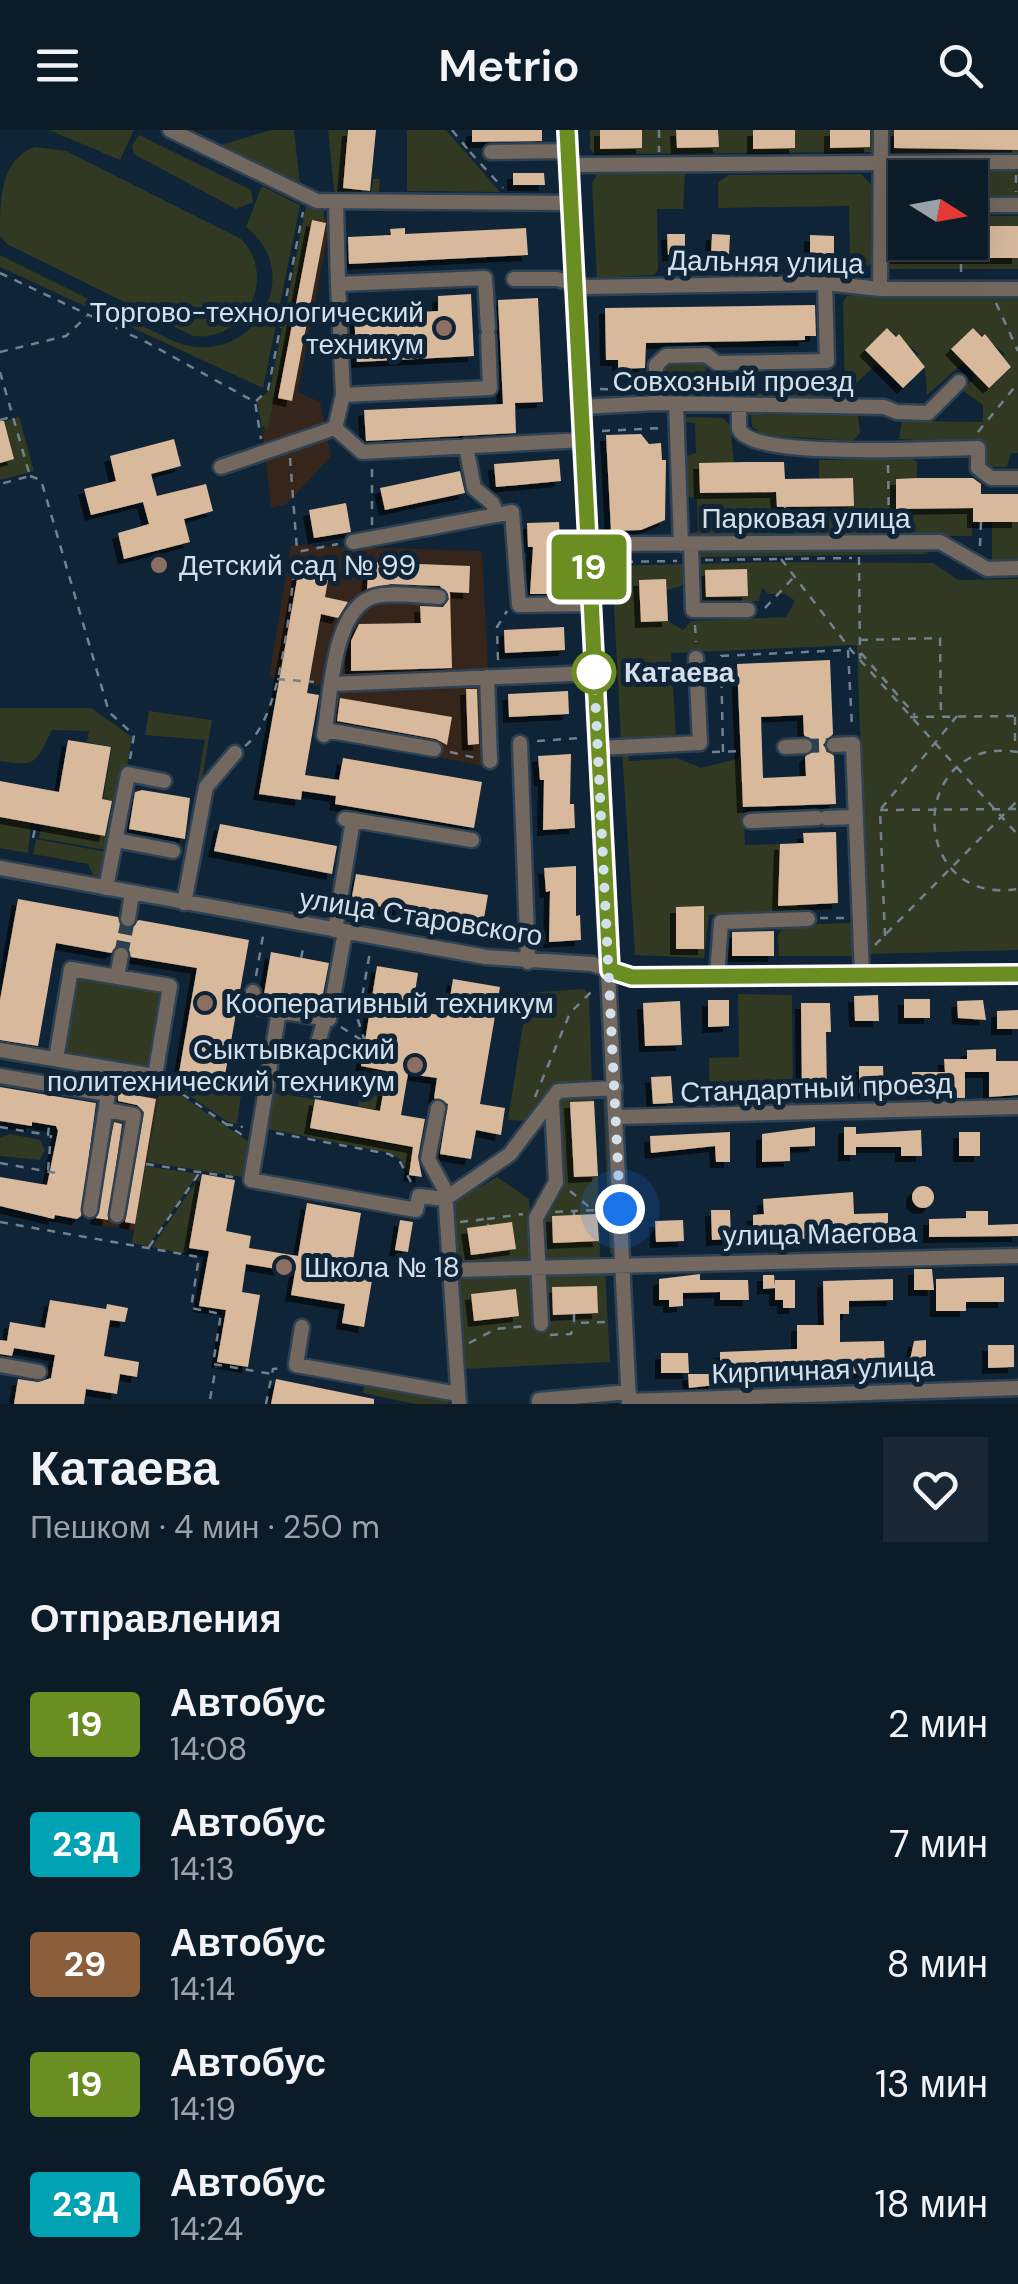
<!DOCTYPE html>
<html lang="ru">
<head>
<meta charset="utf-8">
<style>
  body { margin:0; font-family:"DM Sans",sans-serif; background:#192834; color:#f1f3f6; height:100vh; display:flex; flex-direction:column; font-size:38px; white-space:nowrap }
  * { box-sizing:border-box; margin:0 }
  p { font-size:32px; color:#9aa1a8 }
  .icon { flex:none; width:55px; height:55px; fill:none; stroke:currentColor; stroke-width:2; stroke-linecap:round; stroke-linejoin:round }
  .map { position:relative; height:1274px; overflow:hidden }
  .panel { display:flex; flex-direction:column; background:#0b1b28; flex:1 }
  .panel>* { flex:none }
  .badge { padding:0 20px; border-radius:8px; font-size:35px; line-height:65px }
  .needle { width:65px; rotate:101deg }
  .tools { position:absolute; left:888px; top:30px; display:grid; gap:20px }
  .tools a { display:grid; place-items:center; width:100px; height:100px; border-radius:0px; background:#0b1b28; box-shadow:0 10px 40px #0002,0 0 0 2px #2b3945; font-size:50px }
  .you { position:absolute; width:50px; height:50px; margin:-25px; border:8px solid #fff; border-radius:50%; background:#1a73e8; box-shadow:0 0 0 15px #1a73e833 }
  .map>.badge { position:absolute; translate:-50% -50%; box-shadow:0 0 0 5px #fff }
  h2 { padding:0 30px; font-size:38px; line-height:90px }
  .round { display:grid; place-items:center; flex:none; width:105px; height:105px; border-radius:0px; background:#192834 }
  .overview { display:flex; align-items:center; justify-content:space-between; height:170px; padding:0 30px }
  h1 { font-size:48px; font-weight:600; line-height:75px }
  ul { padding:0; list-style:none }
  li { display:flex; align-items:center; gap:30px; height:120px; padding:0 30px }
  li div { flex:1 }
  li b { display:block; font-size:38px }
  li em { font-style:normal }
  li .badge { min-width:110px; font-weight:700; text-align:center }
  header { display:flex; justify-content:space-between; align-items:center; height:130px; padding:0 30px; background:#0b1b28; font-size:45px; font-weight:600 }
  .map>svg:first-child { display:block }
</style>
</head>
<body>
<header><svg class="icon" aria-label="menu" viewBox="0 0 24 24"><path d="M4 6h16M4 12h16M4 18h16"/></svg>Metrio<svg class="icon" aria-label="search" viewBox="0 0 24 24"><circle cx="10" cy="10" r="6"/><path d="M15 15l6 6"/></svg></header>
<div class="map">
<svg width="1018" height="1274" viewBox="0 0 1018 1274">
  <defs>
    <filter id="shadow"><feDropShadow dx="-6" dy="6" stdDeviation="0" flood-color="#0009"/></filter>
  </defs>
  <rect width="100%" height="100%" fill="#0f2436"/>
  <path fill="#35251b" d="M308 85 331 89 298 262 320 272 331 326 287 374 271 378 263 304Z
    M291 415 482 421 493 638 318 603 326 557 269 546Z
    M115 961 160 968 137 1101 93 1094Z"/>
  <path fill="#323923" d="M49 0H134L120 30Z
    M271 0H294L300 55 221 15Z
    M328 0H347L342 59 371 62 373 49H380L378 69 338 65 334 60Z
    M407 0H446L500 62 407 61Z
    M590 0H876L874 22 595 24 590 19Z
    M890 0H1018V24L894 23Z
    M139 5 251 60 253 72 236 79 134 24 132 16Z
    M34 17 66 21 241 109C278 147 246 212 193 206L7 114 0 106C0 69 0 31 34 17Z
    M897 40H1018V66H970V48H905V66H895L891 48Z
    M685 42 683 79H657L658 140 654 145 597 148 592 53 597 44Z
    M861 44 871 54V134L867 137H840L850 125 849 76 718 78V52L729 45Z
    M262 56 300 75 263 258 0 137V125L173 211C250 243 309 145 246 97Z
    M306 76 324 80V92L311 90 268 298 262 297 257 272 270 259Z
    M905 86V112H970V86H1018V139H890L888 88Z
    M847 166H1018V323H1011L1007 337H991L983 331 982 314 899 309 902 291 983 292V275L963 261 976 245 989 258 1011 237 1002 227 1005 224 973 198 951 219 964 232 927 265 925 237 916 228 919 224 887 198 866 219 878 233 845 263 843 172Z
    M672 232H706L707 265 803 262 806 253 824 252V266L818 271 663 270 662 239Z
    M751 284 858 286 860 303 853 311 763 305 752 297Z
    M19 287 34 341 0 350V292Z
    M686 287 723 288 730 295 734 333H699L700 363 776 362V406L688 405 698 401 697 369 685 365 684 327 696 323 695 293 684 292Z
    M912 329 917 332V348L896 349V378H973L972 406H799L794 402V376L854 375 853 348H819V330Z
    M992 392H1018V432L992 430Z
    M861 418 922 419 929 424 697 427 699 420Z
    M766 432 933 433 958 450 1018 449V820L868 824 857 515 671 523 676 609 621 611 612 436 684 434 685 455 667 460 668 491 683 500 691 491 786 487 795 471 785 464H768L762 457 759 471H698L697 438 702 434Z
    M0 578H91L132 607 112 721 39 708 41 695 106 706 113 671 103 669 112 617 87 612 89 601 52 600C35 633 38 637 0 631Z
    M149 581 212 590 198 673 194 672 205 610 145 605Z
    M622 619H628L629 631 677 628 701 638 741 628 745 715 780 714 778 775H806L803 779 709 785 704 828 635 825Z
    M0 688 31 693 28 723 0 718Z
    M36 709 111 723 106 748 93 745 88 734 33 724Z
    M785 795 852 793 857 820 852 826H779L778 805Z
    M76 845 164 859 150 941 62 926Z
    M584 859 589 865 592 954 553 958 526 991 508 990 528 863Z
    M738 864 792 865 793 974 710 976 709 928 739 927Z
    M364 937 386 941 380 980 358 977Z
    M168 951 241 964 237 994 228 992Z
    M161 952 255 1016 249 1048 147 1032Z
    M269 962 314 969 309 999 421 1020 424 1031 411 1029 409 1045 400 1029 389 1023 263 998Z
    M565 965H592L594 971 570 972 574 1047 598 1046 600 1130H543L540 1090 564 1048 560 971Z
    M603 965 608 966 614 1123 610 1124Z
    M10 1004 40 1010 45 1020 40 1030 0 1026V1008Z
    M146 1036 198 1044 148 1116 132 1113Z
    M201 1045 187 1124 152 1117Z
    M497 1047 529 1069 533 1129 459 1135 455 1133 452 1073Z
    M546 1141 605 1142 610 1232 463 1239 456 1148 532 1145 545 1198Z
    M365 1250 450 1266 448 1274H415L363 1263Z"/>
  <path fill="#d8b99b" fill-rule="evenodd" filter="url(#shadow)" d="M348 0H376L370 61 343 58Z
    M472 0H542V11L472 12Z
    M600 0H642V18L600 19Z
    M676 0H718L719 17 677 18Z
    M753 0H795V18L753 19Z
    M830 0H870V17L830 18Z
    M894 0H1018V20L894 18Z
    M513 43H544L545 55H513Z
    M312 90 326 93 292 271 278 268Z
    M892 96H905V112H970V96H1018V128H892Z
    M405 98V104L526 98 528 125 349 134 348 107 391 105 390 99Z
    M667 104H685V125H668Z
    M712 104 730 105 729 124H711Z
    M810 105 834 106V124H810Z
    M471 164 474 226 357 232 354 185 438 181V166Z
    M538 168 543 272 515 273 516 303 366 311 364 280 503 274 498 170Z
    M815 175 816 206H805V210L646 213 645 238 618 239V230H606L605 178Z
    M887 198 896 207 899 204 925 237 903 258 865 220Z
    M973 198 982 207 985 204 1011 237 989 258 951 219Z
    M0 291H4L14 329 0 333Z
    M641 304 649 314 661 313 662 330H666L665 390 641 400 611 401 606 305Z
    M174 309 181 336 151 344 157 366 206 354 213 381 184 389 190 412 124 429 118 403 149 394 143 372 91 385 84 359 116 351 110 326Z
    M559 329 561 351 496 357 494 334Z
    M744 332H784L785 349 853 348 854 376 777 377 776 362 700 363 699 333Z
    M460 341 465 363 385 380 380 358Z
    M917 348H973L981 354V364H1018V392H973V378L896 379V349Z
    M346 373 351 402 314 408 309 380Z
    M559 392 563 464H530L533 417H528L527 393Z
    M301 427 331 433 325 467 348 472 338 488 321 484 307 563 319 565 305 645 339 650 343 628 482 652 474 698 335 674 336 666 302 661 301 670 259 664Z
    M369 432 470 436 469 463 450 462 452 538 351 541V511L359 494 421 493 420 476 443 477 449 469 440 456 391 454 367 459Z
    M747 439 748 466 706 467 705 440Z
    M666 449 668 491 641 492 639 450Z
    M564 497 565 520 505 523 504 500Z
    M830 530 833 604 823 615 834 626 836 674 743 677 737 534ZM803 585 804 605 816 616 805 627 806 646 763 648 761 587Z
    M466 559H477L479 614 468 615Z
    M568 561 569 584 509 587 508 564Z
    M340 568 452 587 447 615 436 609 337 591Z
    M68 610 111 617 102 669 112 671 105 706 0 687V651L59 662Z
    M571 624 570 674H574L575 698 543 700 544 650H540L538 626Z
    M142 660 190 668 185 709 129 699 135 662Z
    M220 694 337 716 332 744 214 721Z
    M836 702 838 773 778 776 780 714 804 713 803 703Z
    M576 736V786L580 785 581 810 549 812 550 761 546 762 544 738Z
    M356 744 488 765 483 794 351 772Z
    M18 769 118 787 125 799 139 790 249 810 224 951 179 943 197 838 131 827 122 814 111 823 56 813 38 916 0 910V870Z
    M704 776V819H676V777Z
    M774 801V826H732V802Z
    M271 822 329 833 321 874 264 864Z
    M377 836 418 843 412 881 447 886 453 849 500 857 480 974 505 978 501 1005 476 1000 471 1029 440 1024 448 974 434 968 437 948 408 944 401 985 425 989 418 1027 422 1047 409 1045 413 1017 310 998 315 969 380 981 387 941 361 936Z
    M878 865 879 891H855L854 866Z
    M904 869H930V888H904Z
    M708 870H729V896L708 897Z
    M983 870 986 890 958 888 957 871Z
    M680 871 682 915 645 916 643 873Z
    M801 873H830L831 902H826L827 962 802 963Z
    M1018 880V899H997V881Z
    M996 919V931H1018V965L989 967V942H965V968H951V961L913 962 912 942H945L944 929H967V920Z
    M859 936H883L884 962 859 963Z
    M671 946 673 973 653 974 651 947Z
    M0 957 96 973 81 1086 77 1089 55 1085 54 1089 0 1076V1047L47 1055 58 1001 56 996 32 992V996L0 991Z
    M118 962 156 969 135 1094 125 1092 144 982 137 975 118 971Z
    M594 971 598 1046 574 1047 570 972Z
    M114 992 122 994 108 1090 96 1088Z
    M815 997V1016L790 1017V1031L762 1032V1004Z
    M844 997H856V1004L921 1000 922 1026H901V1017H856V1025H844Z
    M730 1002V1032H716L715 1016 651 1023 650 1006Z
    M959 1002H980V1026H959Z
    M202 1044 235 1050 226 1101 251 1106 249 1118 298 1126 307 1073 361 1083 352 1136 374 1139 364 1197 342 1193 345 1174 291 1165 295 1142 246 1134 242 1162 260 1165 248 1237 217 1232 226 1180 199 1176 209 1121 189 1118Z
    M912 1067a11 11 0 1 1 22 0a11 11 0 1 1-22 0Z
    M853 1062 854 1084 888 1083V1106L753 1111V1085L764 1084 763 1069Z
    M711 1080H730L731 1109 712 1110Z
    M966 1081H988V1095L1018 1094V1106L929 1107V1089L966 1088Z
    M597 1084 599 1111 553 1113 552 1086Z
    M400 1090 413 1092 408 1122 395 1120Z
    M683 1090 684 1111 656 1112 655 1091Z
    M512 1092 516 1119 471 1125 467 1098Z
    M914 1139H932L934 1160H914Z
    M700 1144V1150H748L749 1170H720V1162L683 1163V1176L669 1177V1170H659V1149Z
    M763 1145H774L775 1157V1150H795V1178H783V1170H775V1158L763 1159Z
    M1004 1147V1172H966V1181H936V1149Z
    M893 1149V1170L849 1171V1184H840V1212L884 1211 885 1242 776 1247V1243L765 1242 720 1244V1222L797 1219V1195H824L823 1151Z
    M597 1156 598 1183 553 1185 552 1157Z
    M516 1159 519 1186 474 1191 471 1164Z
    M50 1170 106 1179 107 1174 128 1178 125 1192 110 1190 104 1226 139 1232 137 1247 120 1244 117 1264 86 1259 84 1274H14L18 1249 38 1252 51 1248 55 1225 14 1218 12 1226 0 1224V1210L7 1211 10 1192 45 1198Z
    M926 1210V1239L908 1240 914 1211Z
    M988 1215H1014V1237L988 1238Z
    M661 1223H688L689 1243H661Z
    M688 1244H714L715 1255 689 1258Z
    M276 1249 374 1269V1274H271Z"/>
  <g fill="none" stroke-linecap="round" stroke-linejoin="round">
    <path stroke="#2c4051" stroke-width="14" stroke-dasharray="14 7" stroke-linecap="butt" d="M805 616 834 615
      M121 825 128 789"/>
    <g stroke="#2e4253" stroke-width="19">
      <path id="minor" d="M170 0 317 71 571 73
        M567 0 629 1274
        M491 22 567 21
        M568 35 1018 32
        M336 74 338 154
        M881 75H905
        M970 75H1018
        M514 149H557L587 157 825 153 880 159H1018
        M880 159 881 0
        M488 198 485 148 338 154 343 265 490 258 488 206
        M343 265 335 298 362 322 583 310
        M656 273V235L666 226 706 225 717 233 827 231 825 153
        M676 274 681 414
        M739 275V299C753 330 941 318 978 318V338L991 348H1018
        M581 277 656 273 884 277 897 282 928 283 959 252
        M466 316 474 358 492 373 497 385
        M221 337 335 298
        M353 412 512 382 519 475 591 474
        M588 414 940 412 987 439 1018 438
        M691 414 693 480H748
        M487 547 490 631
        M333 554 594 543
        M325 600 434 619
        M324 605C331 568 331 477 376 466 395 462 419 466 439 467
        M520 613 528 832
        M834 615 853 614 862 845
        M785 617 805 616
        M598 618 700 613 696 528
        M826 688 856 687
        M353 690 472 710
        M750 691 817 688
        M116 710 173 721
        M0 738 486 827 592 834 632 847 1018 844
        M106 758 128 644 164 651
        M184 773 206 657 235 623
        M128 789 132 763
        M335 800 353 690 345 689
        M345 802 329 889 279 881 251 1050 416 1080 419 1066 445 1069 510 1024 558 961 615 958
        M717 846 721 792 808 789
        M117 847 121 825
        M253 862 251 876 279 881
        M317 916 325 889
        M0 920 155 946 170 856 71 839 56 929
        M0 946 108 964 90 1080
        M438 978 428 1029 445 1060 459 1274
        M107 980 134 985 117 1085
        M616 987 1018 977
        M451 1140 1018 1126
        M541 1194 536 1088 556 1052 552 971
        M302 1197 296 1235 458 1264
        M0 1235 39 1242
        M629 1271 1018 1258
        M539 1274V1270L629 1262"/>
    </g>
    <path stroke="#708190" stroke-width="2.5" stroke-dasharray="8 8" stroke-linecap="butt" d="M452 0 470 22
      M659 0V22
      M470 22 503 58
      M1016 45V62
      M961 142V128
      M0 143 148 213 255 272 261 309
      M996 173 1018 221
      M0 222 66 206 87 186
      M0 242 30 346 0 354
      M600 259 633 260
      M256 271 268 260 303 82
      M0 290 11 287
      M602 301 661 298
      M978 302 1018 253
      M290 328 297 420
      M888 335 889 397
      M30 346 41 350 109 582 134 605 130 629
      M785 377V400
      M372 395V338
      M980 416 981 392
      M859 427 860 529
      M781 429 851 520 1018 705
      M705 430 852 428
      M609 432 677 431
      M765 478 793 448
      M695 495 696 512
      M860 510 940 508 941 587
      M848 520 852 597
      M861 523 915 585
      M498 530 497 497 507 481
      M277 549 314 552
      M910 587 1018 586
      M1015 587V619
      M537 611 580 608
      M245 616C284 586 289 470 297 422L338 414
      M450 622 476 628
      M712 622 741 621
      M723 622 721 526 848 520
      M1018 622C907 604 906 777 1018 759
      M880 680 1018 679
      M33 708 36 694
      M820 788H847
      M885 806 880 680 957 586
      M875 815 1018 670
      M301 828 303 819
      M256 846 264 800
      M341 897 363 911
      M365 912 358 890 370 822
      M171 949 252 963
      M169 955 245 1007
      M282 961 321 967
      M535 967 570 883 592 861
      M225 994 243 997
      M0 997 48 1005 49 995
      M276 1003 389 1024 399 1030 411 1052
      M0 1033 56 1043
      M146 1034 239 1048
      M48 1040 51 1005
      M570 1061 594 1081
      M555 1082 574 1081
      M574 1085V1081L603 1080
      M487 1089 523 1084
      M0 1092 199 1127 191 1178 221 1184 213 1234 272 1244
      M460 1092 487 1089 488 1095
      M149 1117 200 1042
      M574 1184V1193L609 1192
      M550 1205 571 1204 574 1193
      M469 1213 496 1199 527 1196
      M210 1269 216 1237
      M266 1274 273 1239 281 1238"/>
    <use href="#minor" stroke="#73685f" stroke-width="14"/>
  </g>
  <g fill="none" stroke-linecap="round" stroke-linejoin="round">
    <g stroke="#fff" stroke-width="22">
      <path id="line" d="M567 0 610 840 632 847 1018 844"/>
    </g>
    <use href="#line" stroke="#6b8e23" stroke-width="15"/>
    <path stroke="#d3e0ec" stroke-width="10" stroke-dasharray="0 18" d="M594 542 620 1079"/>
  </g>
  <g fill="#8d6e63" stroke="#0f2436" stroke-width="4">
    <circle cx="444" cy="198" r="10"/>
    <circle cx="159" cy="435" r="10"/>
    <circle cx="205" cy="873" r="10"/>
    <circle cx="415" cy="935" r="10"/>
    <circle cx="284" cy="1137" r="10"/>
  </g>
  <circle fill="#fff" stroke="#6b8e23" stroke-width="5" cx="594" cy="542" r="20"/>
  <g text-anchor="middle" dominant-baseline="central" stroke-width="10" stroke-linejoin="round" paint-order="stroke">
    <g font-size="28" fill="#d3e0ec" stroke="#0f2436">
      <text transform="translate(766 132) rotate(1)">Дальняя улица</text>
      <text x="733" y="251">Совхозный проезд</text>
      <text x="806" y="388">Парковая улица</text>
      <text transform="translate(421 787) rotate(9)">улица Старовского</text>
      <text transform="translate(816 958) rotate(-2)">Стандартный проезд</text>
      <text transform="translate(820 1104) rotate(-1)">улица Маегова</text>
      <text transform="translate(823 1240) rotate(-2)">Кирпичная улица</text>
    </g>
    <g font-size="28" fill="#d3e0ec" stroke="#0f2436" text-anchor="start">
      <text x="424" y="182" text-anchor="end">Торгово-технологический<tspan x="424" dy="32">техникум</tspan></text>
      <text x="179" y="435">Детский сад № 99</text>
      <text x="225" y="873">Кооперативный техникум</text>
      <text x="395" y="919" text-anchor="end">Сыктывкарский<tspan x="395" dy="32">политехнический техникум</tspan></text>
      <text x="304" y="1137">Школа № 18</text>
    </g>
    <g font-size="28" font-weight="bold" fill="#d3e0ec" stroke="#0f2436" text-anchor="start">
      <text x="624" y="542">Катаева</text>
    </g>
  </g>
</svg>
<div class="tools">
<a><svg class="needle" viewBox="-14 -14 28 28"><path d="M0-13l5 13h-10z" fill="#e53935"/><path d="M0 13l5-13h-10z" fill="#9aa1a8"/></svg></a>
</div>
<div class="you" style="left:620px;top:1079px"></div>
<b class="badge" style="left:589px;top:437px;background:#6b8e23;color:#fff">19</b>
</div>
<section class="panel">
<div class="overview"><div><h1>Катаева</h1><p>Пешком · 4 мин · 250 m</p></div><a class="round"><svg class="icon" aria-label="heart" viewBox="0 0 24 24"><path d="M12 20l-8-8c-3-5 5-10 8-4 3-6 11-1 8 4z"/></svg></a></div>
<h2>Отправления</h2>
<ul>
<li><span class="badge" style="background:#6b8e23;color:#fff">19</span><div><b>Автобус</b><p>14:08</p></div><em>2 мин</em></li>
<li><span class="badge" style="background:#00a3b4;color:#fff">23Д</span><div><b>Автобус</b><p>14:13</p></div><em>7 мин</em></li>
<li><span class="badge" style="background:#8b5e3c;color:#fff">29</span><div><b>Автобус</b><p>14:14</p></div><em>8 мин</em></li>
<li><span class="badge" style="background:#6b8e23;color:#fff">19</span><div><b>Автобус</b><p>14:19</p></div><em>13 мин</em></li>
<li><span class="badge" style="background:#00a3b4;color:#fff">23Д</span><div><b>Автобус</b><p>14:24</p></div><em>18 мин</em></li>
</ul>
</section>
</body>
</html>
